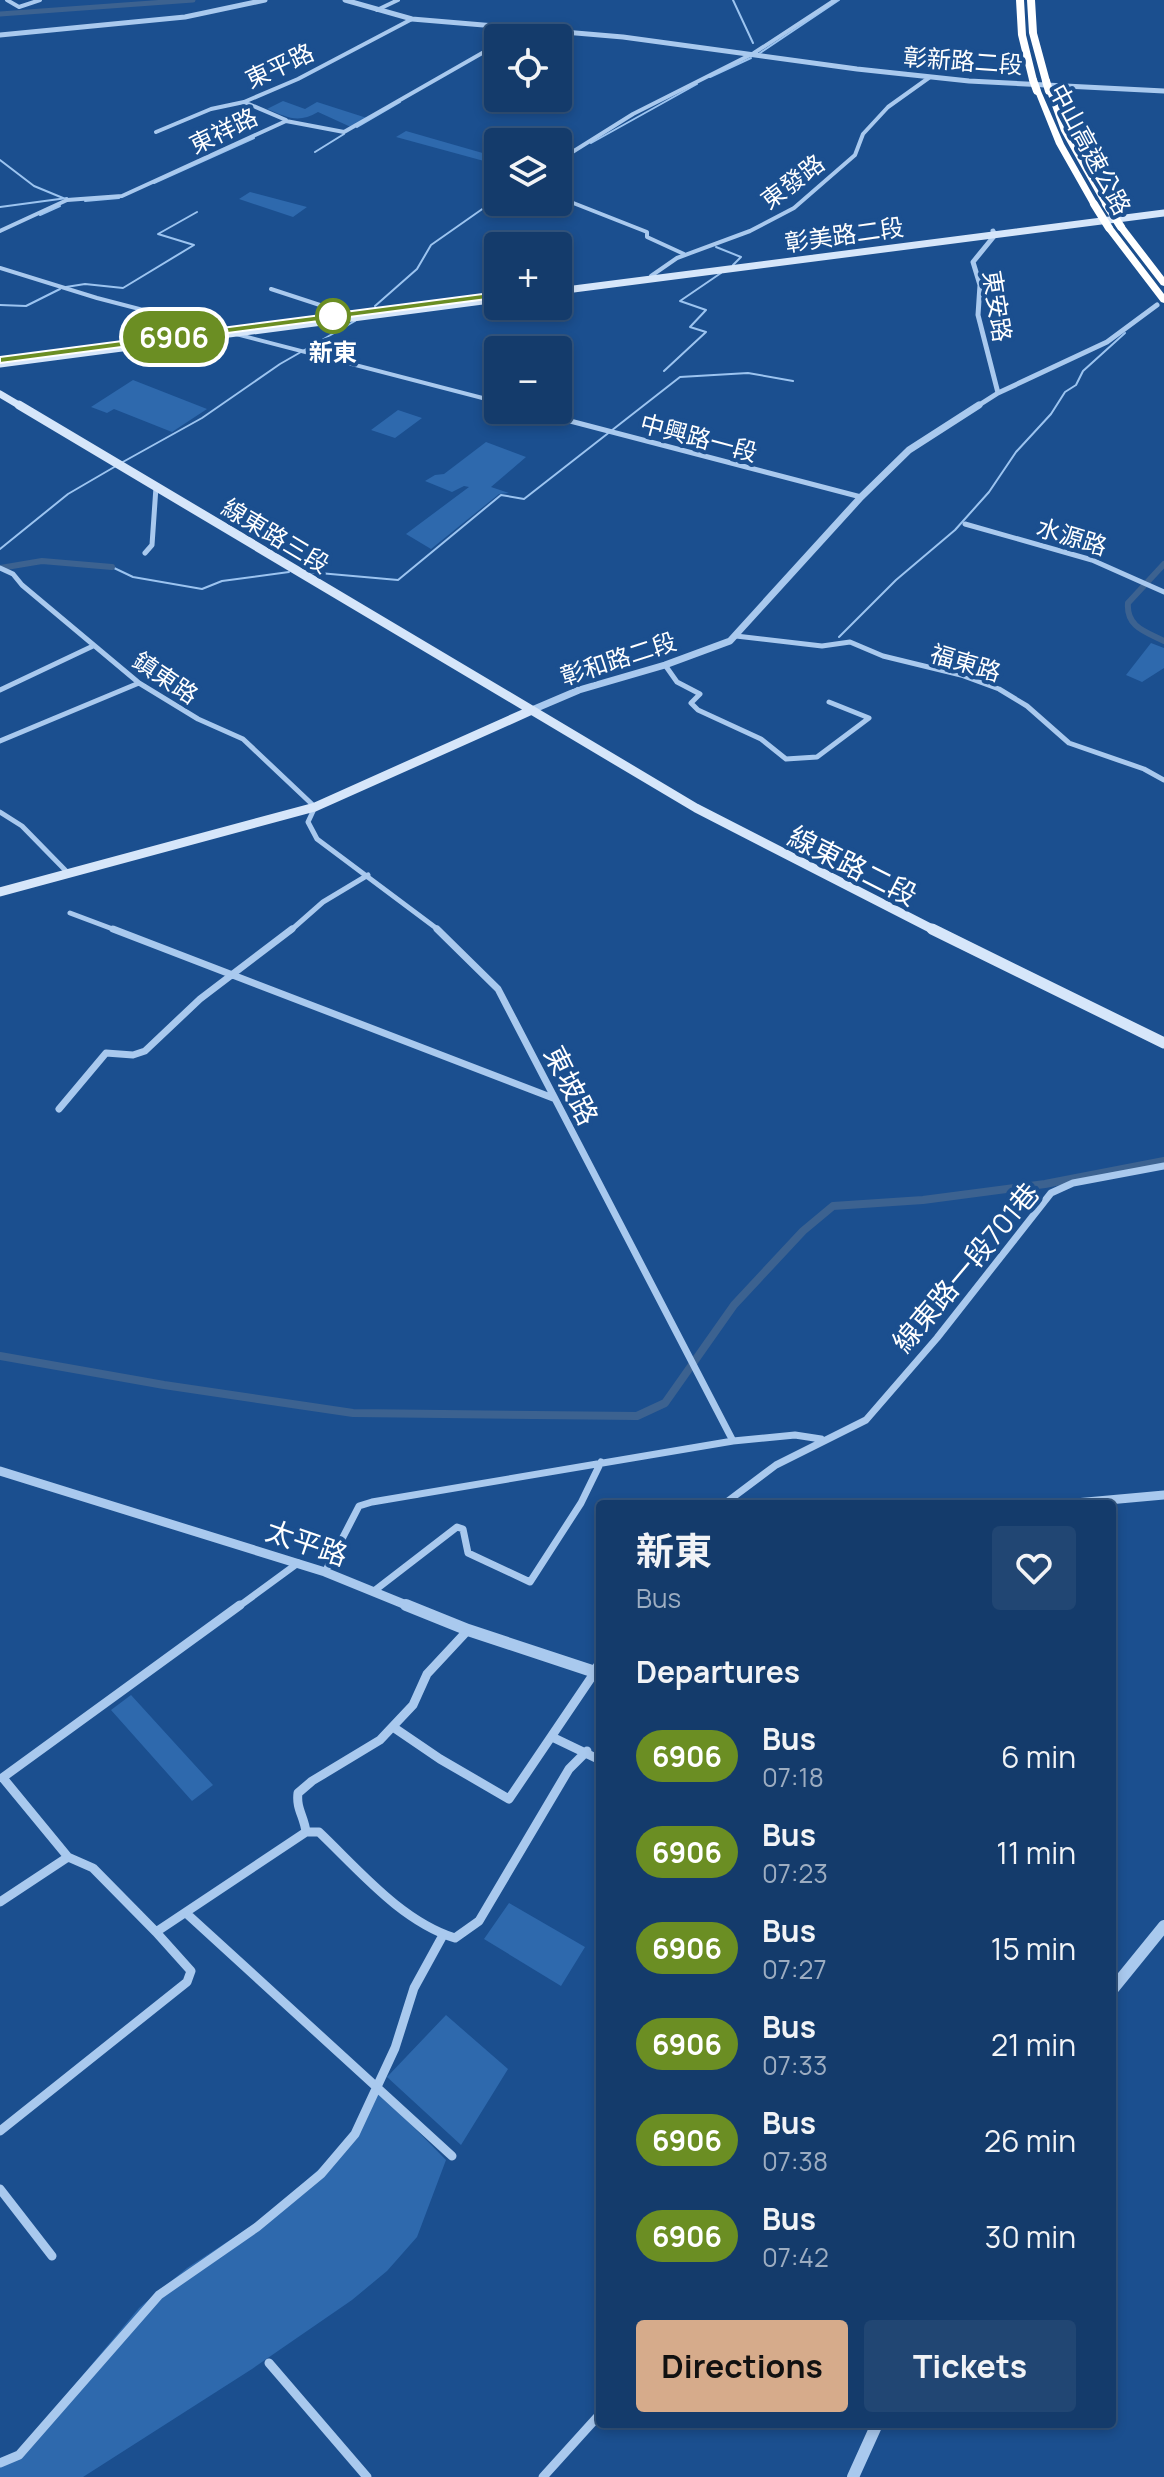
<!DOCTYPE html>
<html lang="en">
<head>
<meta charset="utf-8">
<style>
  body { margin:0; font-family:Manrope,"Noto Sans TC",sans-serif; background:#214673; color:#f1f3f6; height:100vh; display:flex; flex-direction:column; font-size:30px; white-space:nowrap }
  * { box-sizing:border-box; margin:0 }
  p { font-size:26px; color:#9dadc1 }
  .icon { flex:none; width:44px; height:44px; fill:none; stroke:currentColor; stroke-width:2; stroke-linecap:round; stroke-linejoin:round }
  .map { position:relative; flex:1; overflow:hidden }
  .drawer { position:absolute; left:596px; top:1500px; width:520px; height:928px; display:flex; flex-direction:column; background:#143b6b; border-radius:8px; box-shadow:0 4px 12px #0003,0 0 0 2px #33557e }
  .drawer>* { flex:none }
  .badge { padding:0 16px; border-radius:26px; font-size:28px; line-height:52px }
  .controls { position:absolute; left:484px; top:24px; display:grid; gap:16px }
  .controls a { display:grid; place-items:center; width:88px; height:88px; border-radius:8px; background:#143b6b; box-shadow:0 4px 12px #0003,0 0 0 2px #33557e; font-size:40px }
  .map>.badge { position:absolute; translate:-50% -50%; box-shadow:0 0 0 4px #fff }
  h2 { padding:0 40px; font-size:30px; line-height:72px }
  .round { display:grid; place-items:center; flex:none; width:84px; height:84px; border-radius:8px; background:#214673 }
  .head { display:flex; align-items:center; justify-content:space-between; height:136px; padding:0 40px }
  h1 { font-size:38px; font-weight:700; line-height:60px }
  .action { display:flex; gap:16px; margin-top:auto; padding:16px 40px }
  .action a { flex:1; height:92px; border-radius:8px; background:#d6ab8b; color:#111; font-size:32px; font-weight:700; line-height:92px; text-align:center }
  .action a+a { background:#214673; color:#f1f3f6 }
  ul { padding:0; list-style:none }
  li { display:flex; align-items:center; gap:24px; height:96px; padding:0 40px }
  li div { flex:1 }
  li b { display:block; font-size:30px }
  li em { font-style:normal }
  li .badge { min-width:88px; font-weight:700; text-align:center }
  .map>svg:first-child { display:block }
</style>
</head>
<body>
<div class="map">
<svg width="1164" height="2477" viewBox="0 0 1164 2477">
  <rect width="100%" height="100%" fill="#1b4f8f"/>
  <path fill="#2e69ad" d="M283 101 305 109 317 102 370 119 353 128 318 112C298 124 287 117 267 109Z
    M406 131 493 156 484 161 396 137Z
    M250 192 307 207 293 217 239 199Z
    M133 380 207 409 172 432 114 409 107 413 91 407Z
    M398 410 422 418 395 438 371 430Z
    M486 442 526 457 491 487 509 493 499 494 431 549 406 534 469 487 464 486 452 492 425 481 435 475 444 474Z
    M1151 643 1164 648V668L1142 682 1126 675Z
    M131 1695 213 1785 192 1801 111 1710Z
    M509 1903 585 1947 561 1986 484 1939Z
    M446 2015 508 2069 461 2145 387 2077Z
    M377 2090 446 2160 417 2237 387 2271 352 2300 252 2369 83 2477H0V2462H10L139 2308 187 2268 265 2217 345 2146Z"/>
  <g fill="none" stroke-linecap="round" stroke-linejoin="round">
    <path stroke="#9cc4f0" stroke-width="2" d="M733 0 753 43
      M760 53 839 0
      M710 77 751 58
      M357 127 400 102
      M591 143 697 84
      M315 152 344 134
      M0 160 34 186 63 198
      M154 183 254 138
      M85 201 119 198
      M0 207 67 198
      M40 215 60 206
      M716 247 741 257 733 265
      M66 287 85 284 123 288 194 245 158 234 197 212
      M0 305 26 306 60 289
      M375 306 417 269 431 245 498 198
      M664 371 706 332 690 327 706 310 680 301 721 273
      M121 463 202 418 280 364 355 321
      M0 549 68 494 116 466
      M112 567 133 577 202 589 222 581 289 572
      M308 572 398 580 501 495 524 499 680 377 748 373 793 381
      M839 637 896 580 955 530 989 492 1016 452 1051 414 1065 392 1076 385 1083 371 1125 333"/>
    <path stroke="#3c6290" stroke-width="5" d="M0 14 193 0"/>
    <path stroke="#3c6290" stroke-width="6" d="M1164 564 1128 603C1126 627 1146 632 1164 641
      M0 568 42 561 112 567"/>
    <path stroke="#3c6290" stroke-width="8" d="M0 1356 164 1385 353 1413 637 1416 665 1403 734 1305 803 1231 833 1206 923 1200 1045 1184 1164 1161"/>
    <path stroke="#a9c9ee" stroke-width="4" d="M7 0 19 7 40 0
      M377 10 398 0
      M516 38 552 31
      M244 102 286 120
      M156 132 211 109 244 102 298 79 412 19
      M558 161 633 114 754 53 835 0
      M558 197 647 232V237L684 254
      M0 231 67 200 122 196 286 121 344 132 498 44
      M0 268 97 298 498 402
      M652 279 651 276 677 258 750 231 794 208 855 155 863 134 888 107 930 77
      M271 289 326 307V317"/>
    <path stroke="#a9c9ee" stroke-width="5" d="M528 410 861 497
      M965 524 1092 560 1164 592
      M145 553 152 545 156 487
      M0 568 13 574 22 585 139 683 198 719 243 739 315 807 308 822 317 839 440 931
      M736 636 822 646 850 642 883 656 961 675 999 689 1027 706 1069 743 1144 769 1164 780
      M665 665 677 682 700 694 691 703 698 710 761 739 786 759 817 757 869 718 829 702
      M0 690 93 646
      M0 741 139 683
      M0 812 22 826 68 873
      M70 913 118 931
      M290 931 323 902 368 875"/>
    <path stroke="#a9c9ee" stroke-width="7" d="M113 929 553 1098
      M437 929 498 989 733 1441
      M59 1109 106 1053 133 1055 145 1051 200 999 292 929
      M724 1504 776 1465 866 1420 937 1338 1051 1193 1073 1183 1164 1166
      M325 1572 359 1506 372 1502 733 1441 795 1435 821 1439
      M374 1591 457 1527 463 1529 468 1553 530 1582 581 1503 601 1462
      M238 1607 298 1563"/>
    <path stroke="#a9c9ee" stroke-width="9" d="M393 1727 440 1759 509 1799 595 1672
      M552 1737 600 1760
      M2 1778 240 1605
      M3 1778 68 1857 93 1868 156 1932 306 1832C304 1816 296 1809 298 1793L312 1781 380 1740 413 1705 427 1674 468 1630
      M306 1832H319C359 1870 401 1921 455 1938L479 1921 569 1769 587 1751
      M0 1902 68 1857
      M186 1913 452 2156
      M0 2131 187 1982 191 1971 156 1932
      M0 2189 52 2256
      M269 2363 367 2477
      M0 2463 19 2455 159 2295 257 2227 321 2174 355 2134 395 2048 414 1988 442 1937
      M543 2477 600 2414"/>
    <path stroke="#a9c9ee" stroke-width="5" d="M345 0 412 19 623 37 857 69 969 81 1164 91
      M0 35 185 17 265 0
      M993 231 995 235 973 262 980 285 978 315 998 393
      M976 407 998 393 1107 342 1157 305"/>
    <path stroke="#a9c9ee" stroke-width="7" d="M532 710 579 690 665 665 730 641 861 497 909 450 979 405"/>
    <path stroke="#a9c9ee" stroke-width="9" d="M0 1471 325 1572 411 1607
      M1064 1504 1164 1495"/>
    <path stroke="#a9c9ee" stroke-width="12" d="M406 1605 468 1630 595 1672 600 1665
      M1112 1990 1164 1926
      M853 2477 877 2424"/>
    <path stroke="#d6e6fa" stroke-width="7" d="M558 291 1164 213
      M0 364 498 299
      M0 394 22 407"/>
    <path stroke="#d6e6fa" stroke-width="9" d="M19 405 696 808 936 931
      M0 892 315 807 532 710"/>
    <path stroke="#d6e6fa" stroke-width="11" d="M932 929 1164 1043"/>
    <path fill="#fff" fill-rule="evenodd" d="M1016 0H1024L1026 35 1037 80 1033 82 1029 80 1018 35Z
      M1027 0H1035L1037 33 1050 81 1046 83 1042 81 1029 33Z
      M1034 89 1041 91 1064 144 1098 204 1097 206 1090 204 1056 144Z
      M1046 89 1053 91 1069 131 1110 204 1109 206 1102 204 1061 131Z
      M1118 225H1124L1164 277V286L1161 285 1118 229Z
      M1106 226H1112L1164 294V303L1161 302 1106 230Z"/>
    <path stroke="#fff" stroke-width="8" d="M1033 80 1037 91
      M1046 81 1049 91
      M1094 204 1109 228
      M1106 204 1121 227"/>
  </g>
  <path fill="#6b8e23" stroke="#fff" stroke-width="2" d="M498 292 503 295 502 297 0 363V357Z"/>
  <circle fill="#fff" stroke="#6b8e23" stroke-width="4" cx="333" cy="316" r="16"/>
  <g text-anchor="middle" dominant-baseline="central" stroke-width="8" stroke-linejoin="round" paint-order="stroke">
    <g font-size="24" fill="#fff" stroke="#1b4f8f">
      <text transform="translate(963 60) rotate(4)">彰新路二段</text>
      <text transform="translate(279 65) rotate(-25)">東平路</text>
      <text transform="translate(223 130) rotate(-26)">東祥路</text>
      <text transform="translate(1091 149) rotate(62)">中山高速公路</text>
      <text transform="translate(792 181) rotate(-37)">東發路</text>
      <text transform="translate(844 234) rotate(-8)">彰美路二段</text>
      <text transform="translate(998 306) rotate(81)">東安路</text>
      <text transform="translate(699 437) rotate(15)">中興路一段</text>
      <text transform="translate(276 535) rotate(31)">線東路三段</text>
      <text transform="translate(1072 536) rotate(17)">水源路</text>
      <text transform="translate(618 658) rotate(-18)">彰和路二段</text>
      <text transform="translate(966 662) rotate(17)">福東路</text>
      <text transform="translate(166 677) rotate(34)">鎮東路</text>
    </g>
    <g font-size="24" font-weight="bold" fill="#fff" stroke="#1b4f8f">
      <text x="333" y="351">新東</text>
    </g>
    <g font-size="28" fill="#fff" stroke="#1b4f8f">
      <text transform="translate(853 865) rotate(27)">線東路二段</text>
      <text transform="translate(572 1085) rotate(63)">東坡路</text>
      <text transform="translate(965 1267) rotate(-50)">線東路一段701巷</text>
      <text transform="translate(307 1542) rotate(19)">太平路</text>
    </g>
  </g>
</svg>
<div class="controls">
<a><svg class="icon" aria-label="locate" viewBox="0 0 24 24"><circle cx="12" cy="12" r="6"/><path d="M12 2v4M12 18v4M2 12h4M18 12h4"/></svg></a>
<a><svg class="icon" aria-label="layers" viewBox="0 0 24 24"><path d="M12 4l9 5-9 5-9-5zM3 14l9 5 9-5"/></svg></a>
<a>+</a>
<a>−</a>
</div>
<b class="badge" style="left:174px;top:337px;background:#6b8e23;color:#fff">6906</b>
<section class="drawer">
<div class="head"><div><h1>新東</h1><p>Bus</p></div><a class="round"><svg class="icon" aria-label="heart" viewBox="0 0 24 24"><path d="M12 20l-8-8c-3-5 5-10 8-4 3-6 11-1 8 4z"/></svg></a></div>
<h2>Departures</h2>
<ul>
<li><span class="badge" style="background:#6b8e23;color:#fff">6906</span><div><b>Bus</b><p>07:18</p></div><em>6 min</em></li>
<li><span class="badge" style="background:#6b8e23;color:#fff">6906</span><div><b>Bus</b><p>07:23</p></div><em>11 min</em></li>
<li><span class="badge" style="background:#6b8e23;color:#fff">6906</span><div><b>Bus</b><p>07:27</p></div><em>15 min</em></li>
<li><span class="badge" style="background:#6b8e23;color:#fff">6906</span><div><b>Bus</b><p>07:33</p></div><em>21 min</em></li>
<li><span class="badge" style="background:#6b8e23;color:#fff">6906</span><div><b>Bus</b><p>07:38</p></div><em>26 min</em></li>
<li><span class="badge" style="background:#6b8e23;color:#fff">6906</span><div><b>Bus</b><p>07:42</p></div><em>30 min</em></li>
</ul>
<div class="action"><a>Directions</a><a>Tickets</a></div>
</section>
</div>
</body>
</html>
